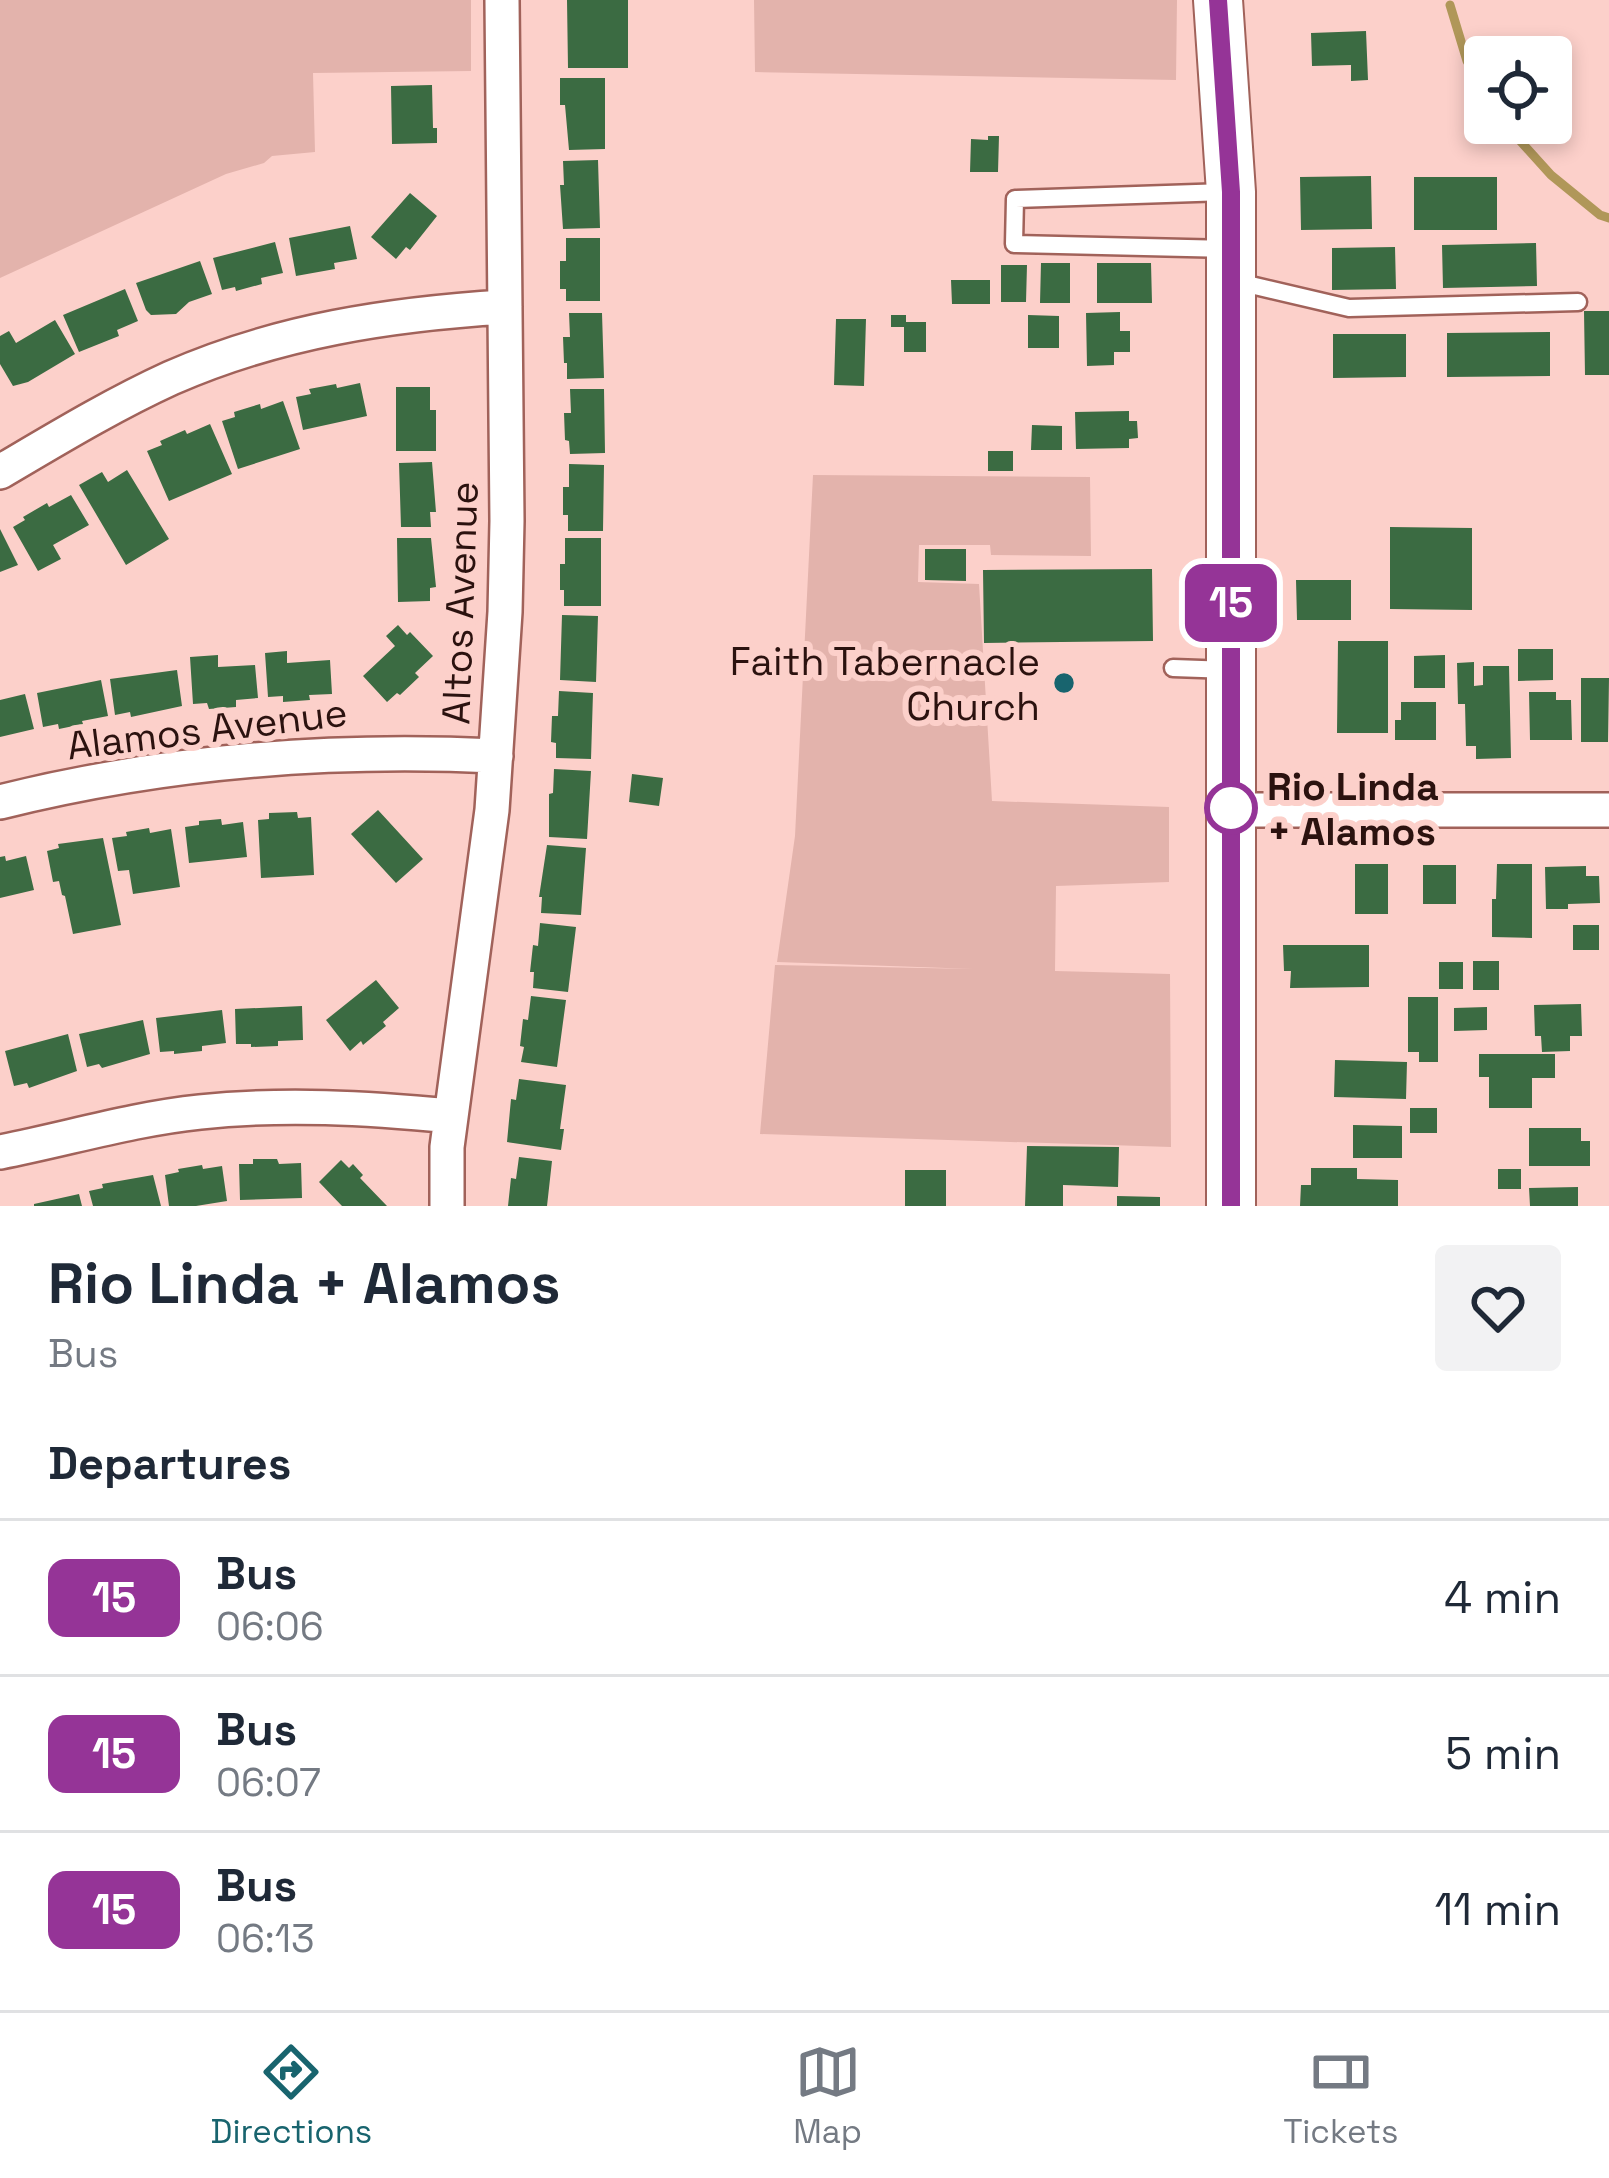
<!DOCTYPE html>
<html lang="en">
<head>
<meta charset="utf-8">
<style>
  body { margin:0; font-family:"Space Grotesk",sans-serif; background:#f2f2f3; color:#1f2937; height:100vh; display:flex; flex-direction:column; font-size:45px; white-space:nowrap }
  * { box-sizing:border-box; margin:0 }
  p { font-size:39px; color:#747a83 }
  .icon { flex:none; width:66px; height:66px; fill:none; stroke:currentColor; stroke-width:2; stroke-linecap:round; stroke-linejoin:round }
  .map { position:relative; height:1206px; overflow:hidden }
  .sheet { display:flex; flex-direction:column; background:#fff; flex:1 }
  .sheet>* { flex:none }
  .badge { padding:0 24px; border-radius:18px; font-size:42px; line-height:78px }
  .controls { position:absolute; left:1464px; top:36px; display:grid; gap:24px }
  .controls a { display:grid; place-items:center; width:108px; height:108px; border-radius:12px; background:#fff; box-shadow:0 6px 18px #0003; font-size:60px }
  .map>.badge { position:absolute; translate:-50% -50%; box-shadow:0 0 0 6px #fff }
  h2 { padding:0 48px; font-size:45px; line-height:108px }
  .round { display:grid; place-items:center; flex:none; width:126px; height:126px; border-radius:12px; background:#f2f2f3 }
  .summary { display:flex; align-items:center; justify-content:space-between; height:204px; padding:0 48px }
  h1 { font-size:57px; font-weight:800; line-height:90px }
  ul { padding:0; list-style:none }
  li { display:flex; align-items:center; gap:36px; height:156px; padding:0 48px; border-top:3px solid #e0e1e3 }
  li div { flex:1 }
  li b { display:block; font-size:45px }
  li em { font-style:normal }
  li .badge { min-width:132px; font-weight:700; text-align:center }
  .tabs { display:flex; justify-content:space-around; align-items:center; height:168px; border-top:3px solid #e0e1e3; background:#fff; font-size:33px; color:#747a83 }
  .tabs a { display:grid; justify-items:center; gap:6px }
  .tabs .active { color:#18646e }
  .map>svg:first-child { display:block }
</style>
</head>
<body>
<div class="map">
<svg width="1609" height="1206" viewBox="0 0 1609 1206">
  <rect width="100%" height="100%" fill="#fcd0ca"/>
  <path fill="#e3b3ac" d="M0 0H471V71L313 73 315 152 272 156 264 163 226 174 0 278Z
    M754 0H1177L1176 80 755 72Z
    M813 475 1090 477 1091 556 991 555 990 545H919L918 582 979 584 992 801 1169 807V882L1056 886 1055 971 1170 974 1171 1147 760 1134 775 965 974 969 777 962 795 836Z"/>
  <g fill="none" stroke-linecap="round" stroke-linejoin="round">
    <path stroke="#b09759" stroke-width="9" d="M1450 5 1467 61 1485 91
      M1504 123 1551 175 1600 215 1609 218"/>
  </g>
  <path fill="#3b6b42" d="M567 0H628V68H568Z
    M1366 31 1368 80 1351 81V65L1312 66 1311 33Z
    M560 78H605V149L569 150 565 105H560Z
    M432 85 433 128H437V143L392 144 391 86Z
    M988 136H999L998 172H970L971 139 988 140Z
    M598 160 600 228 563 229 560 185H564L563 161Z
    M1371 176 1372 229 1301 230 1300 177Z
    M1414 177H1497V230H1414Z
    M410 193 437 216 410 250 406 247 396 259 371 237Z
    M350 226 357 259 334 263 335 269 296 276 289 238Z
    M566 238H600V301H566V289H560V261H566Z
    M275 242 283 273 261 278 262 284 236 291 235 287 222 290 213 258Z
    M1536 243 1537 286 1443 288 1442 245Z
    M1395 247 1396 289 1332 290V248Z
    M200 261 212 294 189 302 176 314 151 315 146 310 136 283Z
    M1041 263H1070V303H1040Z
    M1097 263H1151L1152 303H1097Z
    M1001 265H1027L1026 302H1001Z
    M951 280H990V304H952Z
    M125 289 138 321 117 330 119 336 79 352 63 315Z
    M1584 311H1609V375H1585Z
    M1120 312V331H1130V352H1114V365L1087 366 1086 313Z
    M569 313H602L604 378 567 379V363H564L563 337H570Z
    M891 315H906V322H926V352H904V327H891Z
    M1028 315 1059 316V348H1028Z
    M836 319H866L864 386 834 385Z
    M55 320 75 354 28 382 13 386 0 364V336L9 331 16 343Z
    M1550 332V376L1447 377V333Z
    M1333 334H1406V377L1333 378Z
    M360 383 367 416 303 430 296 397 311 394 309 389 336 384 337 388Z
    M396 387H430V410H436V451H396Z
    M570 389H604L605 453 570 454 569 441 565 440 564 413H571Z
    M283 401 300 449 238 469 222 421 235 417 234 412 260 404 261 409Z
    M1129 411V421H1137L1138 438 1129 439V448L1076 449 1075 412Z
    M210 424 232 474 169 501 147 451 162 445 160 441 185 430 187 434Z
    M1032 425 1062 426V450H1031Z
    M988 451H1013V471H988Z
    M432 462 436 512H430L431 527H401L399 463Z
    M569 464 604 465 603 531H568V515H563V487H569Z
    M127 470 169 539 126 565 79 485 102 472 108 482Z
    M71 495 89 525 53 545 61 559 38 571 13 527 25 520 23 517 47 503 49 507Z
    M1390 527 1472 528V610L1390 609Z
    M0 529 18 565 0 572Z
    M397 538H431L436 587 430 588V601L398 602Z
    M565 538H601V606H564V590H560V564H565Z
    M925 549H966V581L925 580Z
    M1152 569 1153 641 984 643 983 570Z
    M1296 580H1351V620H1297Z
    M562 615 598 616 596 682 560 680Z
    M398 625 407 635 410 632 433 656 415 673 419 677 400 695 397 693 387 702 363 676 395 646 386 636Z
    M1338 641H1388V733H1337Z
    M1518 649H1553V680L1518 681Z
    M287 651V663L330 660 332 694 309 695 310 700 283 702V696L268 697 265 653Z
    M218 655V667L255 665 258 698 236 700V707L209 709 207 703 193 704 190 657Z
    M1445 655V688H1414V656Z
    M1474 662V686L1483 685V666H1509L1511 758 1476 759V746H1466L1465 704H1458L1457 663Z
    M177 670 182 706 131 717 130 712 115 715 110 679Z
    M1581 678H1609L1608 742H1581Z
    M101 680 108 716 82 721 83 724 59 729 58 724 43 727 37 693Z
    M559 691 593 693 591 759 556 758V743L551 742 552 716H558Z
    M1529 692H1556V700H1571L1572 740H1530Z
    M25 694 34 729 0 737V700Z
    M1401 702H1436V740H1395V720H1401Z
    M554 769 591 771 587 839 549 837V794L553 793Z
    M632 774 663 778 659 806 629 802Z
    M378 810 423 859 396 883 351 834Z
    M297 812 298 818 311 817 314 875 261 878 258 820 269 819V813Z
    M221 819 222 825 243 822 247 857 189 863 185 827 199 825V821Z
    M149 828 150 833 171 829 180 887 133 894 129 870 118 871 112 838 127 836 126 832Z
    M103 838 121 925 73 934 65 896 62 895 59 881 53 882 47 851 59 848 58 844Z
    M547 845 586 848 581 915 541 913 542 897H539Z
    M5 856 6 861 26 856 34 890 0 898V857Z
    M1355 864H1388V914H1355Z
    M1497 864H1532V938L1492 937V899H1496Z
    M1423 865H1456V904H1423Z
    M1586 866V876H1599L1600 903 1568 904V909H1546L1545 867Z
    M540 923 576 927 568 992 533 988 534 972H530L533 945 538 946Z
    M1573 925H1599V950H1573Z
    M1283 945H1369V987L1290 988 1291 971H1284Z
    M1473 961H1499V990H1473Z
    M1439 962H1463V989H1439Z
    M376 980 399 1008 383 1022 386 1026 363 1045 361 1041 350 1051 326 1020Z
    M531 996 566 1000 557 1067 521 1062 524 1047 520 1046 523 1019 528 1020Z
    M1408 997H1438V1062H1419V1052H1408Z
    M1581 1004 1582 1036H1570V1051L1542 1052 1541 1036H1535L1534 1005Z
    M302 1006 303 1040 278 1041V1046L251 1047V1044H236L235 1009Z
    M1487 1007V1030L1454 1031V1008Z
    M222 1010 226 1043 202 1046V1051L174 1054V1051L160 1052 156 1018Z
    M143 1020 150 1054 102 1068 99 1064 87 1067 79 1034Z
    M68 1034 77 1071 29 1088 27 1083 14 1086 5 1051Z
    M1479 1054H1555V1078H1532V1108H1489V1077H1479Z
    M1335 1060 1407 1062 1406 1099 1334 1097Z
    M519 1079 566 1085 560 1129H564L561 1150 507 1142 511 1099 516 1100Z
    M1410 1108H1437V1133H1410Z
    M1353 1125 1402 1126V1158H1353Z
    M1529 1128H1581V1141H1590V1166H1529Z
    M1027 1146 1119 1147 1118 1187 1063 1185V1206H1025Z
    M519 1157 552 1161 547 1206H508L511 1178 516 1179Z
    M253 1159H277L279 1164 301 1163 302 1198 240 1200 239 1164H253Z
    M341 1160 349 1168 353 1164 363 1175 360 1178 387 1206H342L319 1182Z
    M202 1165 203 1169 222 1166 227 1201 196 1206H169L165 1175 179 1172 178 1169Z
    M1311 1168H1357V1179L1398 1180V1206H1300L1301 1185H1311Z
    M1498 1169H1521V1189H1498Z
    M905 1170H946V1206H905Z
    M153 1175 161 1206H93L89 1191 103 1188 102 1184Z
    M1578 1187V1206H1530L1529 1188Z
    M79 1194 82 1206H34V1204Z
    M1117 1196 1160 1197V1206H1117Z"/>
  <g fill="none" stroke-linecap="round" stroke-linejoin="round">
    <g stroke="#a1625a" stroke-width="21">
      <path id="lane" d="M1226 192 1015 199 1014 244 1230 249
        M1238 282 1349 308 1578 302
        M1173 668 1230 670"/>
    </g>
    <g stroke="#a1625a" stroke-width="38">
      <path id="street" d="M0 472C56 439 112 405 171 378 278 331 390 314 505 307
        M0 802C164 761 328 748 496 756
        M1231 810H1609
        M0 1152C67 1139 132 1119 200 1112 284 1103 367 1108 451 1116
        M447 1206V1147L492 810 505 612 507 521 502 0"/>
    </g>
    <g stroke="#a1625a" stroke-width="52">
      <path id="secondary" d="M1218 0 1231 192V1206"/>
    </g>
    <use href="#lane" stroke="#fff" stroke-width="16"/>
    <use href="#street" stroke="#fff" stroke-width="33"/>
    <use href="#secondary" stroke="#fff" stroke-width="48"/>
  </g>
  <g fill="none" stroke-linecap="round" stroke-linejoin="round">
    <g stroke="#fff" stroke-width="27">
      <path id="line" d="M1218 0 1231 192V1206"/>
    </g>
    <use href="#line" stroke="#953497" stroke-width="18"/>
  </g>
  <circle fill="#18646e" stroke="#fcd0ca" stroke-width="4.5" cx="1064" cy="683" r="12"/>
  <circle fill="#fff" stroke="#953497" stroke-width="6" cx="1231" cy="808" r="24"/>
  <g text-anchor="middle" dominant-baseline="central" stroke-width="12" stroke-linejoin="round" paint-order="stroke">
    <g font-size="39" fill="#2b120f" stroke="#fcd0ca">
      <text transform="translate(460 603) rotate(-88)">Altos Avenue</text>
      <text transform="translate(207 729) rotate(-7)">Alamos Avenue</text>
    </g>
    <g font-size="39" fill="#2b120f" stroke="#fcd0ca" text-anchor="end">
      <text x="1040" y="661">Faith Tabernacle<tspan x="1040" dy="45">Church</tspan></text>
    </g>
    <g font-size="39" font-weight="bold" fill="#2b120f" stroke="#fcd0ca" text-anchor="start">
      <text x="1267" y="786">Rio Linda<tspan x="1267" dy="45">+ Alamos</tspan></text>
    </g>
  </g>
</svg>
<div class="controls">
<a><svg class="icon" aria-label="locate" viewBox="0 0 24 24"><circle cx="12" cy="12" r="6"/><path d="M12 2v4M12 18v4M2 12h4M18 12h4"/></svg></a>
</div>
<b class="badge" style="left:1231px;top:603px;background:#953497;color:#fff">15</b>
</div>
<section class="sheet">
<div class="summary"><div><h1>Rio Linda + Alamos</h1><p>Bus</p></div><a class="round"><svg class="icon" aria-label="heart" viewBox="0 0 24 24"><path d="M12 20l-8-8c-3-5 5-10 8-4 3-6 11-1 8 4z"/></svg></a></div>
<h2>Departures</h2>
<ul>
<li><span class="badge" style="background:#953497;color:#fff">15</span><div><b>Bus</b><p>06:06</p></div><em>4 min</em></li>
<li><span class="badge" style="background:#953497;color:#fff">15</span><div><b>Bus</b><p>06:07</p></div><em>5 min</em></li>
<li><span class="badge" style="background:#953497;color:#fff">15</span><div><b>Bus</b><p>06:13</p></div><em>11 min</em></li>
</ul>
</section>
<nav class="tabs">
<a class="active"><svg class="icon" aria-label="directions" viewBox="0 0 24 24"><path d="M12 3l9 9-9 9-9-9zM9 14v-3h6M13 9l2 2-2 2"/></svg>Directions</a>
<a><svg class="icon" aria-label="map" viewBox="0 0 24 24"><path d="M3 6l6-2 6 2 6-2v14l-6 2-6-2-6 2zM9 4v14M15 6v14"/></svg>Map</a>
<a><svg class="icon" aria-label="tickets" viewBox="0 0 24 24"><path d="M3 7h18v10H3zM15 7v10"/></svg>Tickets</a>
</nav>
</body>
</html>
